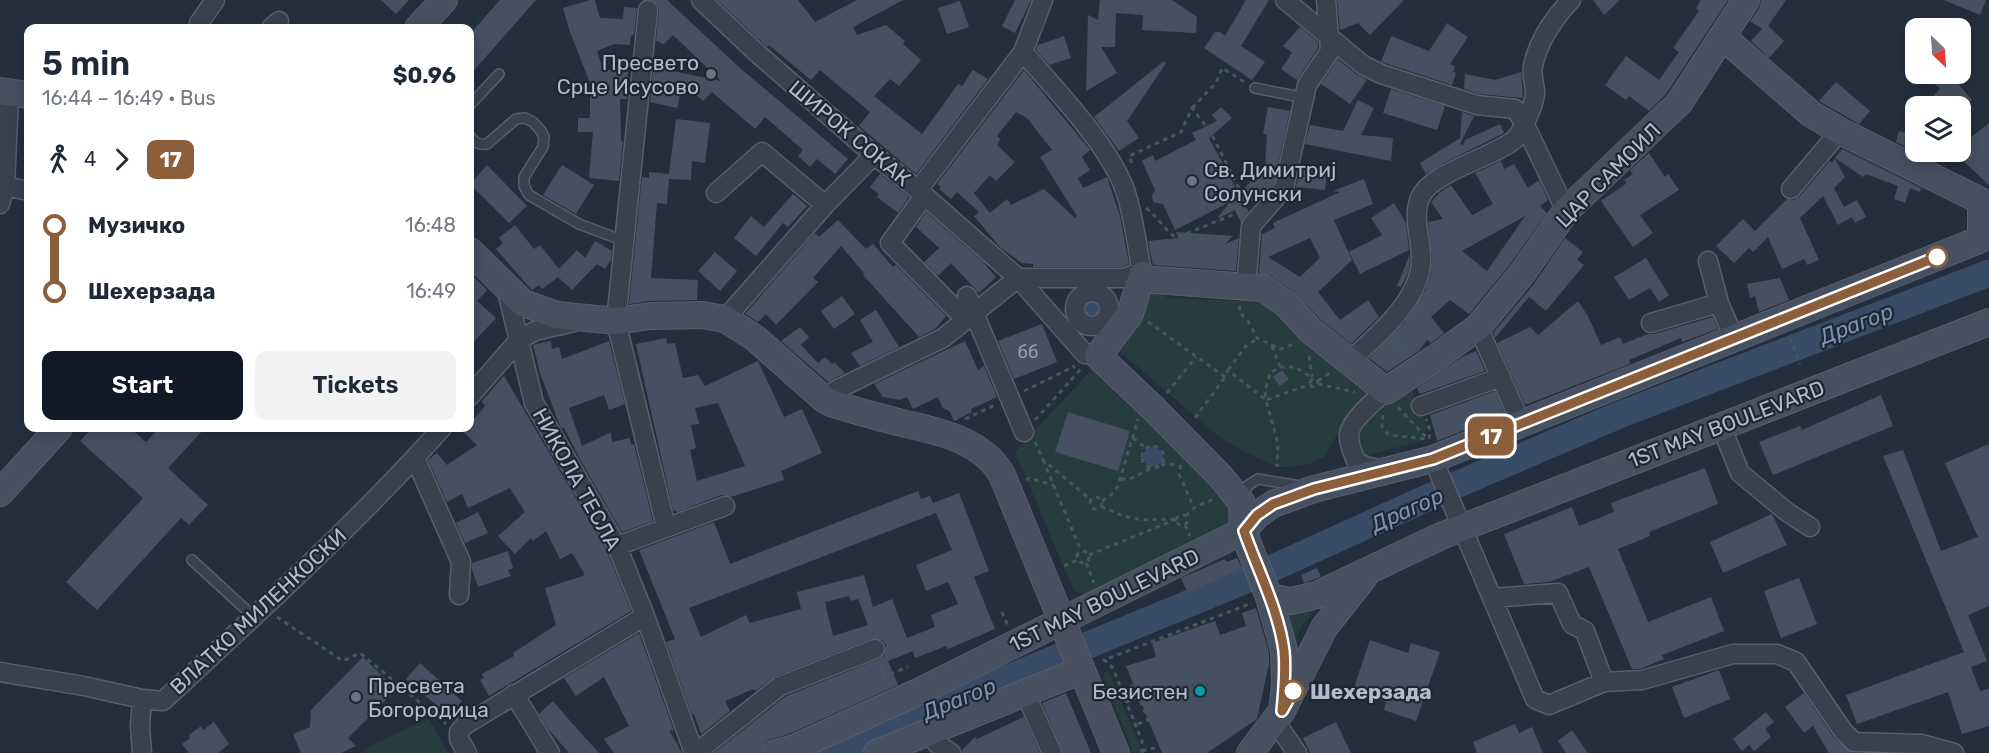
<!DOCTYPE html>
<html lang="en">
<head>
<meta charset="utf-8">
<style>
  body { margin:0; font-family:Rubik,sans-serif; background:#f2f2f3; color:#1f2937; height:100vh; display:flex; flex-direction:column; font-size:22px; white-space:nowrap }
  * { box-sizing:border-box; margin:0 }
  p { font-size:20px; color:#747a83 }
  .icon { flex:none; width:33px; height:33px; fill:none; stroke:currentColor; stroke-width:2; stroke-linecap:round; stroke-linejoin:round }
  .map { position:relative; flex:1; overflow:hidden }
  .details { position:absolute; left:24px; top:24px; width:450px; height:408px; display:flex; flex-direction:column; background:#fff; border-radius:12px; box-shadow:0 3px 15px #0003 }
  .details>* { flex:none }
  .badge { padding:0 12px; border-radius:9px; font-size:21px; line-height:39px }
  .needle { width:39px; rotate:155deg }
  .fabs { position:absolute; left:1905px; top:18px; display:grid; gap:12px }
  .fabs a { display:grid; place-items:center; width:66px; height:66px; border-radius:12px; background:#fff; box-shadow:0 3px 15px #0003; font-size:30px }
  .map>.badge { position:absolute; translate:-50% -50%; box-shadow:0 0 0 3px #fff }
  .legs { display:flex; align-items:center; gap:9px; height:66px; padding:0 18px; font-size:20px }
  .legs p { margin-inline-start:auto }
  .head { display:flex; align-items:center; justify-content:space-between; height:102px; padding:0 18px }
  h1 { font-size:33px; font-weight:600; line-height:45px }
  .action { display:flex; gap:12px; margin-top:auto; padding:12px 18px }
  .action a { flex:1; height:69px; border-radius:12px; background:#111827; color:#fff; font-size:24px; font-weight:600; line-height:69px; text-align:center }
  .action a+a { background:#f2f2f3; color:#1f2937 }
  ul { padding:0 18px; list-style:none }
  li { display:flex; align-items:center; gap:21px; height:66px; font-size:22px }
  li i { display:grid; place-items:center; width:9px; height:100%; margin:0 8px; background:currentColor }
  li i::after { content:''; width:15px; height:15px; margin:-8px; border:4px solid; border-radius:50%; background:#fff }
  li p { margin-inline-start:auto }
  li:first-child i { background:linear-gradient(#0000 50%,currentColor 0) }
  li:last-child i { background:linear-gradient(currentColor 50%,#0000 0) }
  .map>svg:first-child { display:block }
</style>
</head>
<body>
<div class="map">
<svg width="1989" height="753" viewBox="0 0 1989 753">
  <rect width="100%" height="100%" fill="#242f3e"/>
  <path fill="#263c3f" d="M1246 288 1377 385 1335 438 1324 457 1309 464 1289 467H1277L1245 452 1219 437 1117 349 1147 289H1168L1166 298 1240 301Z
    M1096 365 1221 477 1243 531 1089 607 1083 593 1075 591 1071 584 1015 452Z
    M1409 382 1427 428 1423 435 1422 441 1356 458 1354 425Z
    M1320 602 1302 626 1290 651 1281 609Z
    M1109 672 1142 751V753L1133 752 1104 679V673Z
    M429 719 448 753H362L369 746Z"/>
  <path fill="#394c67" d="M1082 310a11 11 0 1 1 22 0a11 11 0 1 1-22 0Z
    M1143 457a10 10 0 1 1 20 0a10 10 0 1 1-20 0Z"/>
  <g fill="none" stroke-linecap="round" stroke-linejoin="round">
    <path stroke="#394c67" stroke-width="27" d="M827 753 1253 577 1449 488 1619 415 1989 273"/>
  </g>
  <path fill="#455162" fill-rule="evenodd" d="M381 0H409L396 14Z
    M500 0H536L470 75V34Z
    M590 0H595L600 18 623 19 624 7 637 8 634 35H631L630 45 614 44 597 51 603 70H628L627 99H620L621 141H623L619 181 589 178 593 132H578V118H590V83L570 32 563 8Z
    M652 0H667L740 68 848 159 835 174 817 159 810 167 798 156 803 150 765 117 755 129 712 92 703 101 683 82 677 108 650 102 653 67 721 81 673 35 664 44 656 41 659 11 658 5Z
    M717 0H798L815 22 857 0H903L853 27 857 35 886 25 905 41 903 44 921 60 899 86 890 79 874 96 922 134 958 84 962 86 973 70 988 79 916 174 859 126 870 112 820 70 811 80 769 45 767 47Z
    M1015 0H1031L1015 33 1002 26Z
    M1100 0H1172L1197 17 1196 33 1142 30 1143 15 1116 13 1115 47H1101L1117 73 1086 91 1088 15 1098 20Z
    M1246 0H1269L1241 46 1265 62 1252 80 1204 48 1215 32H1220L1225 36Z
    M1337 0H1404L1370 35 1358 23 1340 30Z
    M1593 0H1620L1604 15Z
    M1701 0H1728L1667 93 1649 111 1629 96 1626 100 1605 85 1626 56 1659 80 1679 52 1673 48 1699 11 1696 8Z
    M1761 0H1786L1768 26 1784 41 1769 58 1751 41 1762 29 1750 21 1759 8Z
    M1944 0H1986L1980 15Z
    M960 1 969 27 947 34 938 8Z
    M1447 23 1468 37 1450 64 1455 66 1453 72 1456 73 1452 85 1381 62 1391 36 1429 51Z
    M1300 27 1318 42V48L1297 80 1281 69 1292 53 1283 46Z
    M1064 36 1071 58 1049 65 1036 50 1038 45Z
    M1338 59 1356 74 1367 80 1350 104 1321 84Z
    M1164 61 1166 63 1127 121 1139 138 1119 151 1094 117Z
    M1024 70 1090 150 1082 157 1090 170 1078 178 1083 188 1107 177 1120 216 1129 264 1122 267H1033V264L1022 263 1000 247 974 216 979 212 957 192 951 199 939 189 941 187 937 184ZM1016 112 1027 118 1052 150 1040 157 1077 216 1075 218 1044 189 1011 205 1007 199 990 213 974 193 990 175 996 181 1015 162 997 145 1000 139 997 136Z
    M1521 72 1523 98 1479 94 1464 89 1465 74 1495 80Z
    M1924 74H1950L1972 100 1964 106H1944L1934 95 1940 89Z
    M1836 82 1870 111 1859 124 1819 101Z
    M1391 89 1445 106 1437 130 1383 113Z
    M1358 100 1374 108 1361 135 1393 138 1391 161 1305 144 1310 125 1343 131Z
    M1221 107 1232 118 1209 138 1239 194 1265 166 1267 135 1263 134 1268 107 1290 111 1274 183 1256 203 1253 200 1245 205 1249 212 1241 222 1235 210 1219 218 1218 217 1230 202 1175 230 1163 204 1153 202 1152 195 1155 190 1142 161 1153 155 1155 161 1196 140 1192 133 1217 121 1212 115Z
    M1462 112 1474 116 1460 144 1464 145 1465 140 1500 124 1504 133 1444 163 1426 174 1420 163 1460 138Z
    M676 119 710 123 705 163 692 161 691 180 669 179 667 204 657 203 651 278 698 280 697 300 650 301 629 304 642 177 649 178V172L669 174Z
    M1989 123V185L1960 158V142L1967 135 1970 138Z
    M1899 131 1916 135V152H1935L1932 160 1896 142Z
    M1842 149 1921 188 1920 192 1910 188 1905 203 1894 199 1898 186 1866 174 1863 177 1835 158Z
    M1649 153 1665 177 1668 174 1679 190 1640 215 1653 233 1633 247 1601 201 1627 183 1624 180 1633 174 1630 170Z
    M1835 159 1845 177 1834 188 1844 207 1857 200 1866 217 1855 223 1852 217 1838 225 1823 196 1800 218 1819 260 1807 265 1804 259 1782 269 1768 237 1753 252 1749 248 1734 263 1716 246 1743 219 1755 231 1787 199 1794 200 1800 196 1828 163 1830 161 1832 163Z
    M1501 161 1504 169 1514 164 1528 188 1539 180 1548 200 1540 206 1547 213 1509 266 1469 314 1450 300 1431 317 1444 333 1431 343 1427 340 1419 351 1387 372 1369 358 1404 323 1425 291 1430 276 1432 258 1428 222 1443 219 1431 202 1439 194V193L1451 185 1472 215 1493 204 1475 173ZM1525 216 1487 271 1462 251Z
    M487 165 527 206 509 223 470 184Z
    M562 165 594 185 576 214 543 195Z
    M1300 169 1327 172 1325 190 1296 187Z
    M880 174 909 197 898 213 877 197 879 194 870 187Z
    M1364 179 1373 204 1334 220 1352 260 1318 292 1340 320 1368 300 1379 317 1351 344 1320 319 1293 291 1271 276 1259 273 1262 234 1275 228 1273 223 1340 192 1333 191ZM1310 238 1320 258 1300 277 1268 257Z
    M793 194 807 206 788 227 783 223 756 256 734 238 751 216 764 227Z
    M1394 203 1406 223 1409 250 1360 274 1349 252 1382 235 1371 218Z
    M926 212 982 261 996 277 979 293 951 263 938 276 924 262 939 248 916 227Z
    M838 220 866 249 873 244 893 267 896 265 946 316 935 329 919 337 863 275 864 273 841 246 813 278 818 282 776 325 766 314 758 322 745 314 815 233 819 237Z
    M515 225 534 249 540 245 559 269 577 250 585 258 595 241 612 251 611 260 605 269 597 264 572 290 558 277 542 289 539 285 532 290 496 249 503 243 499 238Z
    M1176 232 1233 236 1225 244 1239 238 1236 271 1153 265 1148 241 1179 238Z
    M1565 238 1583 252 1577 260 1584 265 1546 311 1529 297 1495 338 1493 333 1533 285Z
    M715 252 737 271 720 291 698 271Z
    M1410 254 1409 270 1401 287 1397 286Z
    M1646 258 1669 295 1659 302 1650 288 1629 300 1614 277Z
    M470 273 487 290 477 301 496 318 470 346Z
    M1780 278 1789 300 1759 312 1755 296 1750 298 1747 284Z
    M842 296 855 314 834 329 821 311Z
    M1578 301 1588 316 1601 345 1620 337 1623 344 1648 334H1654L1713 317 1718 329 1682 342 1681 338 1629 360 1630 364 1525 405 1497 343 1530 327 1538 335Z
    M876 310 899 347 860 366 851 353 873 342 860 320Z
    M1042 324 1057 362 1014 379 998 341Z
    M800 327 809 337 801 345 818 363 825 357 832 364 834 362 845 373 828 382 781 341Z
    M666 338 667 344 675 343 683 378 698 375 705 386 758 361 784 417 802 409 822 453 781 471 784 480 731 497 721 495 678 512 673 510 636 344ZM718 403 745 466 697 481 690 450 696 448 691 425 699 424 695 408Z
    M551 341 552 349 559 347 562 359 609 341 625 404 609 410 604 395 569 408 582 446 611 432 612 442 630 438 631 445 634 444 653 521 622 532 581 461 564 428 562 429 560 426 540 373 533 345Z
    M965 341 978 370 984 366 997 397 971 409 972 412 954 421 950 412 942 407 938 397 913 409 907 397 900 400 883 397 874 384Z
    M1476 351 1485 371 1420 394 1417 388 1462 357Z
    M1282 370 1289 379 1280 386 1273 377Z
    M504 376 606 549 631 611 489 696 480 680 484 678 482 674 514 656 513 653 556 625 545 588 583 576 584 573 572 553 560 559 546 531 533 541 531 538 515 554 498 536 525 512 510 488 468 508 462 494 447 502 428 460 437 453 447 465 477 445 462 431 465 428H470V423L485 406 482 401Z
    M1495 391 1505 414 1437 441 1430 415Z
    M1881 395 1893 426 1773 475 1759 442 1800 426 1802 430Z
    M1068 412 1130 431 1118 471 1055 452Z
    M92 428H130L146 442 159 428H205L168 468 208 505 189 525 181 518 97 610 66 582 143 498 80 441Z
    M1989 444V606L1968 615 1987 661 1971 667 1980 691 1989 689V726L1962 734 1948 692 1857 724 1846 695 1964 652 1883 456 1903 450 1941 551 1978 537 1945 463Z
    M1705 468 1718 504 1649 532 1650 536 1618 549 1648 622 1711 597 1724 631 1662 655 1664 659 1640 669H1632L1589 567 1549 582 1524 584 1504 534 1572 507 1579 526 1614 512 1611 503Z
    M918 491 921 499 930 496 933 503 959 493 989 571 974 577 995 629 948 649 946 646 915 658 913 651 888 661 898 685 789 734 771 739 765 743 761 753H714L786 696 879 659 884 656 886 645 882 640 871 639 776 676 755 691 754 689 725 701 730 711 701 734 694 714 692 715 666 642 675 639 639 550 714 522 730 564ZM936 513 952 550 916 565 926 591 948 582 958 604 931 615 935 627 907 638 892 599 873 607 864 575 797 592 801 609 750 623 746 615 701 637 689 608ZM849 596 851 601 858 599 868 625 833 636 825 602Z
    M478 512 488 533 465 543 456 523Z
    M1772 514 1787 545 1723 573 1710 542Z
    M508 551 513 568 508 570 511 576 478 587 472 569V563Z
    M1237 558 1242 568 1188 593 1181 578 1225 559 1227 562Z
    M1317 568 1321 577 1304 583 1301 575Z
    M1799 578 1817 624 1781 638 1764 591Z
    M1256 608 1269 652V664L1257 719 1207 753H1162L1126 666 1156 657 1152 643 1215 621 1220 635 1246 626 1242 613Z
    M639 633 674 731 669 730 682 753H614L604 739 629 726 604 677 576 696 564 678Z
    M1370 640 1408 653 1411 643 1440 652 1416 721 1384 710 1386 702 1353 690Z
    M363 657 396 690 348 738 356 746 341 753H301L293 734 310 727 311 710Z
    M420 663 462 701 449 716 406 679Z
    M1719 670 1730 699 1684 718 1672 687Z
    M1066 693 1091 753H1063L1042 703Z
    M1804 693 1834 738 1852 753H1829L1813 726 1804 733 1785 707Z
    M553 701 571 722 599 753H569L549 730 539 714Z
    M1766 712 1774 722 1765 729 1771 737 1754 751 1749 745 1742 751 1733 739Z
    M1024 717 1040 753H962V750L975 737 977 739Z
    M214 722 229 744 218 753H189L182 744 190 738 189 735 201 726 203 730Z
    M1336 722 1351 753H1310L1303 738Z
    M1515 724 1519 733 1532 727 1543 753H1477L1473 742Z
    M1572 730 1588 753H1566L1558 741Z"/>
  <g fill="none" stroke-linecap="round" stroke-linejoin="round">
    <g stroke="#565f6c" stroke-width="12">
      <path id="lane" d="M1255 88 1305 98
        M470 105 499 74
        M470 136C475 143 479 145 487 144L516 119 525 118 533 122 541 131 544 137 543 147 524 177V186L529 195 579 224 624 241
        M1243 499 1247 486 1258 479 1300 486
        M192 560 254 617"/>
    </g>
    <g stroke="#565f6c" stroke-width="21">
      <path id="street" d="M701 0 757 53 874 155 918 190 1018 278 1085 354
        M1285 0 1363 65 1381 74 1477 105 1515 109 1524 123 1566 211
        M648 10 616 321 666 527
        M198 28 199 23 215 0
        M271 28 279 21
        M1023 52C1055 89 1111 147 1126 193 1134 219 1138 248 1142 275
        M5 186 28 191
        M1791 189 1840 131
        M918 190 1023 52 1043 0
        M716 193 762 152 825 205
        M924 196 890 243 966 320
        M0 204 5 186 9 94
        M1708 261 1719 303 1734 338
        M506 287 534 403 617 546 645 616 694 753
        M1246 288 1251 226 1284 188 1307 85 1330 51 1326 0
        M1075 309a17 17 0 1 1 34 0a17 17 0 1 1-34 0Z
        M967 296 1024 432
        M725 319 825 205 874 155
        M1651 323 1719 303
        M1478 327 1517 414
        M1348 362C1376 337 1423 298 1421 257 1421 238 1412 217 1420 198 1430 172 1495 157 1515 139 1522 132 1535 103 1535 93 1535 84 1531 76 1533 66 1538 42 1554 18 1571 0
        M470 396 519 340 535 331 574 322
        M825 400 836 390 943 338 1018 278H1124L1134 274
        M1421 406 1501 377
        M1721 426 1740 473 1787 512 1810 527
        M415 458 461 562 459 595
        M1433 459 1535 699 1549 705 1604 682
        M1383 470 1365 466 1356 461C1353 453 1348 443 1349 434 1351 420 1375 400 1386 391
        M617 546 725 506
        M1492 598 1558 593 1572 624 1585 631 1604 682 1642 680 1733 654H1777L1796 662 1843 731 1854 742 1921 744 1954 753
        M0 672 84 686 142 699 163 701C258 613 355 525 442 428
        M1025 693 1052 753
        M514 694 550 753
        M1275 721 1297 753
        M931 731 936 743 951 753
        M142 753 140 726 142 699
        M467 753 459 739V732L465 725 645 616
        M696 753 780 686 875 649"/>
    </g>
    <g stroke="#565f6c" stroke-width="28">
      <path id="secondary" d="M418 28 444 0
        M1723 37 1811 114 1840 131 1981 201V239
        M0 91 28 95
        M470 251 523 303 557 315 616 321 650 316 702 315 725 319 755 338 825 400 833 404C857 411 881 418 906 424 941 432 983 441 1002 475L1116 753
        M1142 275 1130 314 1098 356 1154 409 1221 477 1242 503 1243 531 1269 597 1284 650 1285 685 1282 711
        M1141 279 1263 288 1285 303 1310 330 1386 391 1434 359 1478 327 1521 275 1566 211 1679 103 1746 0
        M0 493 59 428
        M1269 597 1291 601 1317 595 1441 536 1989 322
        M776 753 794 748 918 692 1243 531 1257 515 1273 504 1314 489 1433 459 1989 236
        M877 753 1082 670
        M1250 753 1282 711 1324 628 1364 577"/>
    </g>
    <path stroke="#44595c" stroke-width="3" stroke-dasharray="4.5 4.5" stroke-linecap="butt" d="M1192 108 1216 83 1222 68 1246 83
      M1132 163 1129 156 1181 132 1192 108 1210 131 1248 206
      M1146 208C1158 217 1164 229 1176 238L1242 211
      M1240 306 1239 312 1248 321 1257 338 1280 349 1296 343
      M1148 322 1225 377 1228 370 1266 400 1278 444 1277 467
      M1790 338 1800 364
      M1395 341 1408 352
      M1272 346 1280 367 1270 373 1265 391 1266 400 1311 384
      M1309 356 1312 377
      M1280 367H1295L1314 379
      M1228 370 1246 346 1257 339
      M1310 383a4 4 0 1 1 8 0a4 4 0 1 1-8 0Z
      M1318 381 1331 372
      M1318 384 1355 392
      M1024 391 1075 366
      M1167 393 1196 357
      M1398 407 1423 434 1429 439 1430 431 1426 419
      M1383 415 1382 427 1389 435 1428 439
      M1195 418 1225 377
      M965 419 997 404
      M1035 420 1081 369
      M1133 438 1146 448
      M1035 442 1043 460 1091 500
      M1142 457a11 11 0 1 1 22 0a11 11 0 1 1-22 0Z
      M1043 460 1081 551
      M1161 465 1169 464 1180 466
      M1181 465 1179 474 1194 508
      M1121 479H1130L1151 468
      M1026 480 1029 478 1053 485
      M1090 503a6 6 0 1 1 12 0a6 6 0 1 1-12 0Z
      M1102 501 1113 493 1118 486 1138 419
      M1101 506C1133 522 1140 520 1175 519
      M1176.5 520a5.5 5.5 0 1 1 11 0a5.5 5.5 0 1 1-11 0Z
      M1186 516 1194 508 1213 499
      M1185 525 1190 536
      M1077 557a6 6 0 1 1 12 0a6 6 0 1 1-12 0Z
      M1089 555 1177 519
      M1086 563 1094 583
      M1064 566 1078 560
      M1002 612 1008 626
      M277 617 343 661 360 653 446 724
      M881 664 885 676 908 667
      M1121 690 1134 685 1139 697
      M1126 702 1139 697 1148 720 1136 725
      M1142 751 1153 748 1158 753
      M1142 753V741L1114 671 1110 664 1104 660 1252 603"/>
    <use href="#lane" stroke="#38414e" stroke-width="9"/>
    <use href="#street" stroke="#38414e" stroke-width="18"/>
    <use href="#secondary" stroke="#465061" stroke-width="26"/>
  </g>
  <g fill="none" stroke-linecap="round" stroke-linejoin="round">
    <g stroke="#fff" stroke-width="14">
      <path id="line-1" d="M1293 691 1282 711C1284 691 1286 671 1284 651 1279 611 1257 568 1244 531L1257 515 1273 504 1314 489 1433 459 1937 257"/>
    </g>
    <use href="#line-1" stroke="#8b5e3c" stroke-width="9"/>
  </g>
  <g fill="#6b7280" stroke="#1d2633" stroke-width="2">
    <circle cx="711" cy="74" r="6"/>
    <circle cx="1192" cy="181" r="6"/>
    <circle cx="356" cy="697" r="6"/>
  </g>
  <g fill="#fff" stroke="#8b5e3c" stroke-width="3">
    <circle cx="1937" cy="257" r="10"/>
    <circle cx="1293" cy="691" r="10"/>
  </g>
  <circle fill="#0f9aa8" stroke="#1d2633" stroke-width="2" cx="1200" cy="691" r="6"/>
  <g text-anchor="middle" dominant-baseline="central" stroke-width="4.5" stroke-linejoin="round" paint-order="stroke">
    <g font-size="18" fill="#98a1af">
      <text x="1028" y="352">бб</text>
    </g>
    <g font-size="21" fill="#b4bcc9" stroke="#1d2633" text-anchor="end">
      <text x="699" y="62">Пресвето<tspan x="699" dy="24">Срце Исусово</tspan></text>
      <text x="1204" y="169" text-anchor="start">Св. Димитриј<tspan x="1204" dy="24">Солунски</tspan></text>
      <text x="368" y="685" text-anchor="start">Пресвета<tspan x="368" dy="24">Богородица</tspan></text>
      <text x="1188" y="691">Безистен</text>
    </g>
    <g font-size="21" fill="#b4bcc9" stroke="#1d2633">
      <text transform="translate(850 133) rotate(40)">ШИРОК СОКАК</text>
      <text transform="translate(1608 175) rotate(-45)">ЦАР САМОИЛ</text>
      <text transform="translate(1726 424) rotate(-21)">1ST MAY BOULEVARD</text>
      <text transform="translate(577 479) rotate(61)">НИКОЛА ТЕСЛА</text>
      <text transform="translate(1104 600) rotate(-26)">1ST MAY BOULEVARD</text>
      <text transform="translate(258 611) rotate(-43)">ВЛАТКО МИЛЕНКОСКИ</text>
    </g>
    <g font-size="21" font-weight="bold" fill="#b4bcc9" stroke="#1d2633" text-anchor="start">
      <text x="1310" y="691">Шехерзада</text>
    </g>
    <g font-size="22" font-style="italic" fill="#7c92b1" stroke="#1d2633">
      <text transform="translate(1856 324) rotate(-21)">Драгор</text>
      <text transform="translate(1407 510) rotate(-24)">Драгор</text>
      <text transform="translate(959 699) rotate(-22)">Драгор</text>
    </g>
  </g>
</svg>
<div class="fabs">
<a><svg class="needle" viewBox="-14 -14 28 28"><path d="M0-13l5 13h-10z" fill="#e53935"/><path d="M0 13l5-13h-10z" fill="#747a83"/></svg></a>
<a><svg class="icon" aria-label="layers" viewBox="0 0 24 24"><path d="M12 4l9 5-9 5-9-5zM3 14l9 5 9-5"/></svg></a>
</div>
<b class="badge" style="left:1491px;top:436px;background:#8b5e3c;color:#fff">17</b>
<section class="details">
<div class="head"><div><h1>5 min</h1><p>16:44 – 16:49 · Bus</p></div><b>$0.96</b></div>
<div class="legs"><svg class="icon" aria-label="walk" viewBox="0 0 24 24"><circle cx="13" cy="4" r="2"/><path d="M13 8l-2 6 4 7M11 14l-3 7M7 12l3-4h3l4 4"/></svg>4<svg class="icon" aria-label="forward" viewBox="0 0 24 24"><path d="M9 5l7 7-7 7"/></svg><b class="badge" style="background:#8b5e3c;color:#fff">17</b></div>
<ul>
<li><i style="color:#8b5e3c"></i><b>Музичко</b><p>16:48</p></li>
<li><i style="color:#8b5e3c"></i><b>Шехерзада</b><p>16:49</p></li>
</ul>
<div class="action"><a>Start</a><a>Tickets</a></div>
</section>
</div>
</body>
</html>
